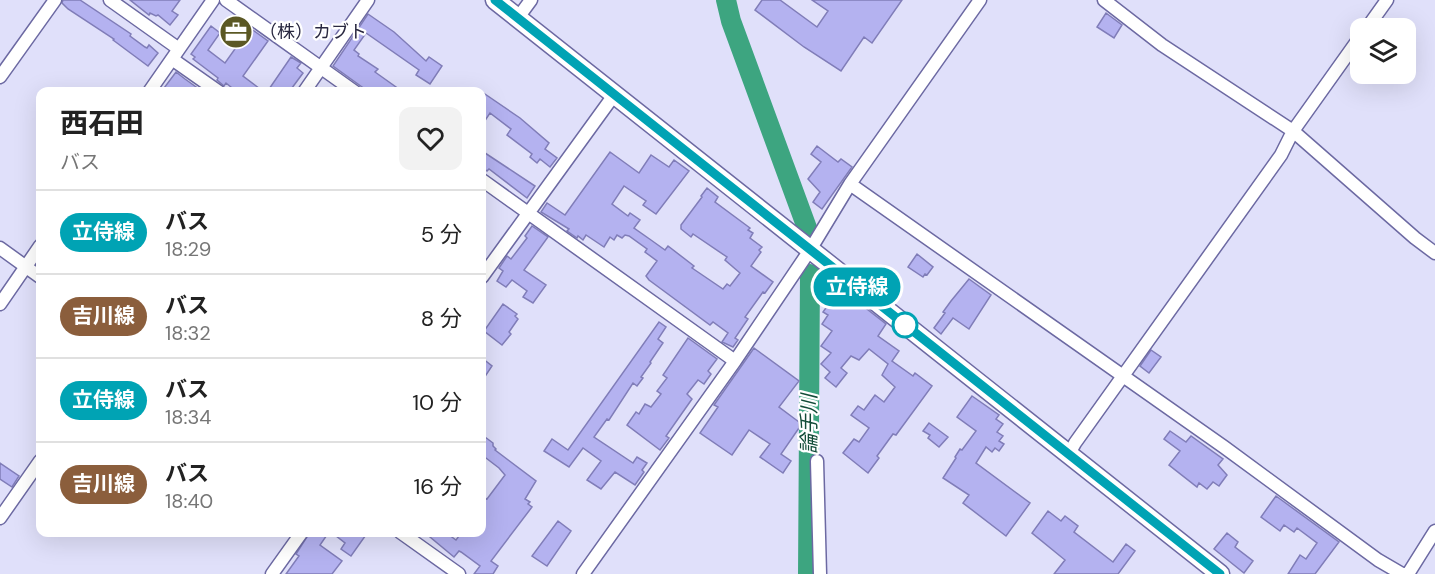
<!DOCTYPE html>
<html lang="ja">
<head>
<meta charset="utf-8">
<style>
  body { margin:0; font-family:"DM Sans","Noto Sans JP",sans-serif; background:#f2f2f2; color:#222; height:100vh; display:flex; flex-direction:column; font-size:22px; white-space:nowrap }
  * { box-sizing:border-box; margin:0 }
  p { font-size:20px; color:#767676 }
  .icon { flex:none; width:33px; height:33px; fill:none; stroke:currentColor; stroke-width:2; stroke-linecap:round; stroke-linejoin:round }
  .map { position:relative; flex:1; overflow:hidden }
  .panel { position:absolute; left:36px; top:87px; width:450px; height:450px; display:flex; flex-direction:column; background:#fff; border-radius:12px; box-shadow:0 6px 24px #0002 }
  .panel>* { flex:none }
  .badge { padding:0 12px; border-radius:20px; font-size:21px; line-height:39px }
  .buttons { position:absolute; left:1350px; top:18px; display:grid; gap:12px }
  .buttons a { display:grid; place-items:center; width:66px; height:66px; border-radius:12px; background:#fff; box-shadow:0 6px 24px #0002; font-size:30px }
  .map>.badge { position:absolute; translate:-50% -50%; box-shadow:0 0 0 3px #fff }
  .round { display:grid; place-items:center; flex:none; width:63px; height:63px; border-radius:12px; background:#f2f2f2 }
  .summary { display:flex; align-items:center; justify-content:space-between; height:102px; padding:0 24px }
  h1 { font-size:28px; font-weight:700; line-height:45px }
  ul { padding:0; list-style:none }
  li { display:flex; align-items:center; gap:18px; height:84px; padding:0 24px; border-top:2px solid #e0e0e0 }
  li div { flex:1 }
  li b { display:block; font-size:22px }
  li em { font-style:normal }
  li .badge { min-width:66px; font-weight:700; text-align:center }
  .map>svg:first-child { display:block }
</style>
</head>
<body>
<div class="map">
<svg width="1435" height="574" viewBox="0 0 1435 574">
  <rect width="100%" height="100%" fill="#e0e0fa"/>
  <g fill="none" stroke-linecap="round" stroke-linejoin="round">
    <path stroke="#3da580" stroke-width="20" d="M726 0 731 21 807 228
      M808 574 810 274"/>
  </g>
  <path fill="#b4b2f0" stroke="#807db8" stroke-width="1.5" d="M63 0H80L131 34 130 36 145 47 147 48 149 45 158 53 148 66 113 40 114 39 68 9 62 3Z
    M130 0H180L172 11 178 15 170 25 158 15 156 16 150 13 149 15Z
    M762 0H780L817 27 828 11 812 0H902L872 43 864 37 841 71 804 47 755 10Z
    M1106 13 1122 25 1114 38 1097 27Z
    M368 14 394 32 426 61 429 57 442 66 430 84 416 75 419 70 366 33 354 50 359 54 358 56 378 69 375 72 403 92H369L333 66Z
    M235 20 237 22 239 20 268 41 243 76 264 92H237L226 83 224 86 217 80 218 78 193 59 195 57 191 54 211 26 220 33 208 50 225 63 240 42 226 32Z
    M291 57 301 63 297 68 303 73 289 92H267Z
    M176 72 185 79 203 92H169L164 88Z
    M482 92 520 118 549 143 545 149 557 158 550 167 540 159 537 163 530 157 532 154 507 135 511 129 490 113 482 125Z
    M817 146 838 162 841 159 852 167 822 209 813 202 820 192 808 179 821 162 811 154Z
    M482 151 535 186 527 198 489 169 487 171 482 167Z
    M610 152 639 173 651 155 669 167 674 160 689 171 656 214 643 205 646 201 624 186 612 204 628 216 630 213 640 220 634 228 651 240 665 250 668 246 694 266 692 268 723 289 727 284 730 286 740 273 725 260 727 257 693 234 691 237 681 229V225L702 197 701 196 707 188 718 197 715 202 750 228 748 230 753 233 750 238 762 247 759 250 761 252 751 266 773 282 765 293 763 292 745 317 748 319 735 338 738 340 733 347 722 342 728 333 713 322 710 325 649 280 646 276 657 261 645 252 647 249 629 236 625 235 622 238 617 235 614 240 610 237 604 247 586 235 583 240 578 236 577 238 567 231 569 229 541 212 547 203 565 215Z
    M532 226 548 237 524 270 546 285 533 303 523 297 527 291 512 280 506 287 497 281 503 271 499 268 507 256 511 259 527 238 525 236Z
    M917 254 933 267 927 275 925 274 923 277 908 267Z
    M969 279 991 295 969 329 953 318 941 334 934 328 945 313 943 312 951 301Z
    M840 288 886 324 878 336 899 351 892 361 913 376 915 373 932 386 896 435 893 434 877 456 879 458 868 473 843 453 854 439 859 442 869 428 851 415 858 406 864 410 875 395 884 402 895 387 882 375 888 364 869 349 859 360 851 356 841 368 847 373 836 387 825 378 830 372 821 364 831 353 821 346 832 331 822 324 828 315 823 312Z
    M503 304 517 314 515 316 518 319 509 332 511 334 502 345 484 331Z
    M659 322 666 327 658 339 663 343 650 362 651 363 641 377 643 378 637 386 633 383 609 420 607 419 594 437 633 463 637 457 647 463 642 470 644 472 635 485 615 472 601 489 587 480 601 461 583 448 569 467 544 451 552 439 568 450Z
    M688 338 717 359 708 371 711 374 704 384 698 380 687 394 692 399 666 436 669 438 660 450 627 425 636 412 639 414 645 404 651 407 661 394 657 391 667 378 663 375Z
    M754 348 799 381 779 407 799 422V428L781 454 791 461 783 473 760 457 770 444 749 430 732 455 700 433 718 407 714 405Z
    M1151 350 1161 357 1149 373 1140 366Z
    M482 358 492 366 482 381Z
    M972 396 999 415 996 419 1003 424 997 432 1003 436 999 441 1004 444 999 451 995 448 992 452 986 447 976 463 1030 503 1006 536 963 503 969 495 943 478 956 458 955 457 960 449 962 450 976 431 957 417Z
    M929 423 948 437 939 447 928 438 930 435 923 431Z
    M1170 431 1186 442 1191 436 1223 459 1218 465 1227 475 1219 486 1213 482 1207 489 1199 483 1197 487 1169 465 1180 451 1164 439Z
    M485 437 493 443V446L496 449 495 450 536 481 525 499 530 502 528 504 532 507 491 561 498 566 493 574H474L480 566 461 552 459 551 454 557 424 532H445L456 540 462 532H482V503L485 498 487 499 505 475 499 468 482 455V442Z
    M0 463 19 476 12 487 0 479Z
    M1276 496 1339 542 1315 574H1288L1300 555 1306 559 1317 543 1297 528 1294 532 1284 525 1280 531 1261 517Z
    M1048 511 1061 521 1065 516 1078 526 1074 532 1113 562 1126 544 1135 551 1118 574H1054L1065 560 1032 533Z
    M558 521 571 531 547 566 532 556Z
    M310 532H329L320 545 342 561 332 574H286L299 556 296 554Z
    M331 532H345L348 535 349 532H368L351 556 341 549 345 543Z
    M1227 533 1238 542 1235 547 1253 561 1244 573 1214 549Z"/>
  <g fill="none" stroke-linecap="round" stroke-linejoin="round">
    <g stroke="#6c69a2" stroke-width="15">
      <path id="minor" d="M110 0 179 49
        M226 0 355 92
        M1104 0 1162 45 1293 131 1415 238 1435 253
        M517 19 531 0
        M1367 28 1387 0
        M172 59 219 92
        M0 77 55 0
        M149 92 213 0
        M304 92 368 0
        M482 180 735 361
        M850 184 1224 447 1378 560 1402 574
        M0 248 40 277
        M482 277 614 95
        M0 304 40 246
        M1069 454 1075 443 1281 155 1293 131 1360 37
        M817 461 820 574
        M0 518 40 461
        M400 532 459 574
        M272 574 302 532
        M583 574 735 361 810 250 850 184 980 0
        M1408 574 1435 531"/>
    </g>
    <g stroke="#6c69a2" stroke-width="21">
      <path id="highway" d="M495 0 1220 574"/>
    </g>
    <use href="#minor" stroke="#fff" stroke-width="12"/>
    <use href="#highway" stroke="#fff" stroke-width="18"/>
  </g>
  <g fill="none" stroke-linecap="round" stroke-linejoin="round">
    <g stroke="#fff" stroke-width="14">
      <path id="line" d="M495 0 1220 574"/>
    </g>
    <use href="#line" stroke="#00a3b4" stroke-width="9"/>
  </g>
  <defs>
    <g id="office-disc" transform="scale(1.725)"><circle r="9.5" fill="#5b5824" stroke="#fff"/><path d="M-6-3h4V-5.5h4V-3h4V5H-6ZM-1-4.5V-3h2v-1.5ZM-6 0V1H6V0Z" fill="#fff"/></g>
  </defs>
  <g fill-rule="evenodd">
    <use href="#office-disc" x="236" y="32"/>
  </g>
  <circle fill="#fff" stroke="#00a3b4" stroke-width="3" cx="905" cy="325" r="12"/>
  <g text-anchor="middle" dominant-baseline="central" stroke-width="4.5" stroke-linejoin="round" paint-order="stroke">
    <g font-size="18" fill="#292840" stroke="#fff" text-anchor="start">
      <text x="259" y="32">（株）カブト</text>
    </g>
    <g font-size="20" font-style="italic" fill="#114b37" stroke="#fff">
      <text transform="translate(809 424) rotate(-90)">論手川</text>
    </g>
  </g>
</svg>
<div class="buttons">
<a><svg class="icon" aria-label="layers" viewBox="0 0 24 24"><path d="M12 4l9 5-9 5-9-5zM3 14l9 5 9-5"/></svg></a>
</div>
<b class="badge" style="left:857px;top:287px;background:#00a3b4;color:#fff">立侍線</b>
<section class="panel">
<div class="summary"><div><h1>西石田</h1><p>バス</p></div><a class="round"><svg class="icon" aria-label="heart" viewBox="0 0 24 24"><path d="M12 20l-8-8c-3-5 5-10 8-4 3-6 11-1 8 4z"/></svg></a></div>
<ul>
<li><span class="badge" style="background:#00a3b4;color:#fff">立侍線</span><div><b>バス</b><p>18:29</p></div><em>5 分</em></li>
<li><span class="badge" style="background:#8b5e3c;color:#fff">吉川線</span><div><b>バス</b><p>18:32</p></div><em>8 分</em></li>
<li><span class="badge" style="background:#00a3b4;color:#fff">立侍線</span><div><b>バス</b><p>18:34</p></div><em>10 分</em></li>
<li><span class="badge" style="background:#8b5e3c;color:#fff">吉川線</span><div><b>バス</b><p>18:40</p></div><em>16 分</em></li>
</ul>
</section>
</div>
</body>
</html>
